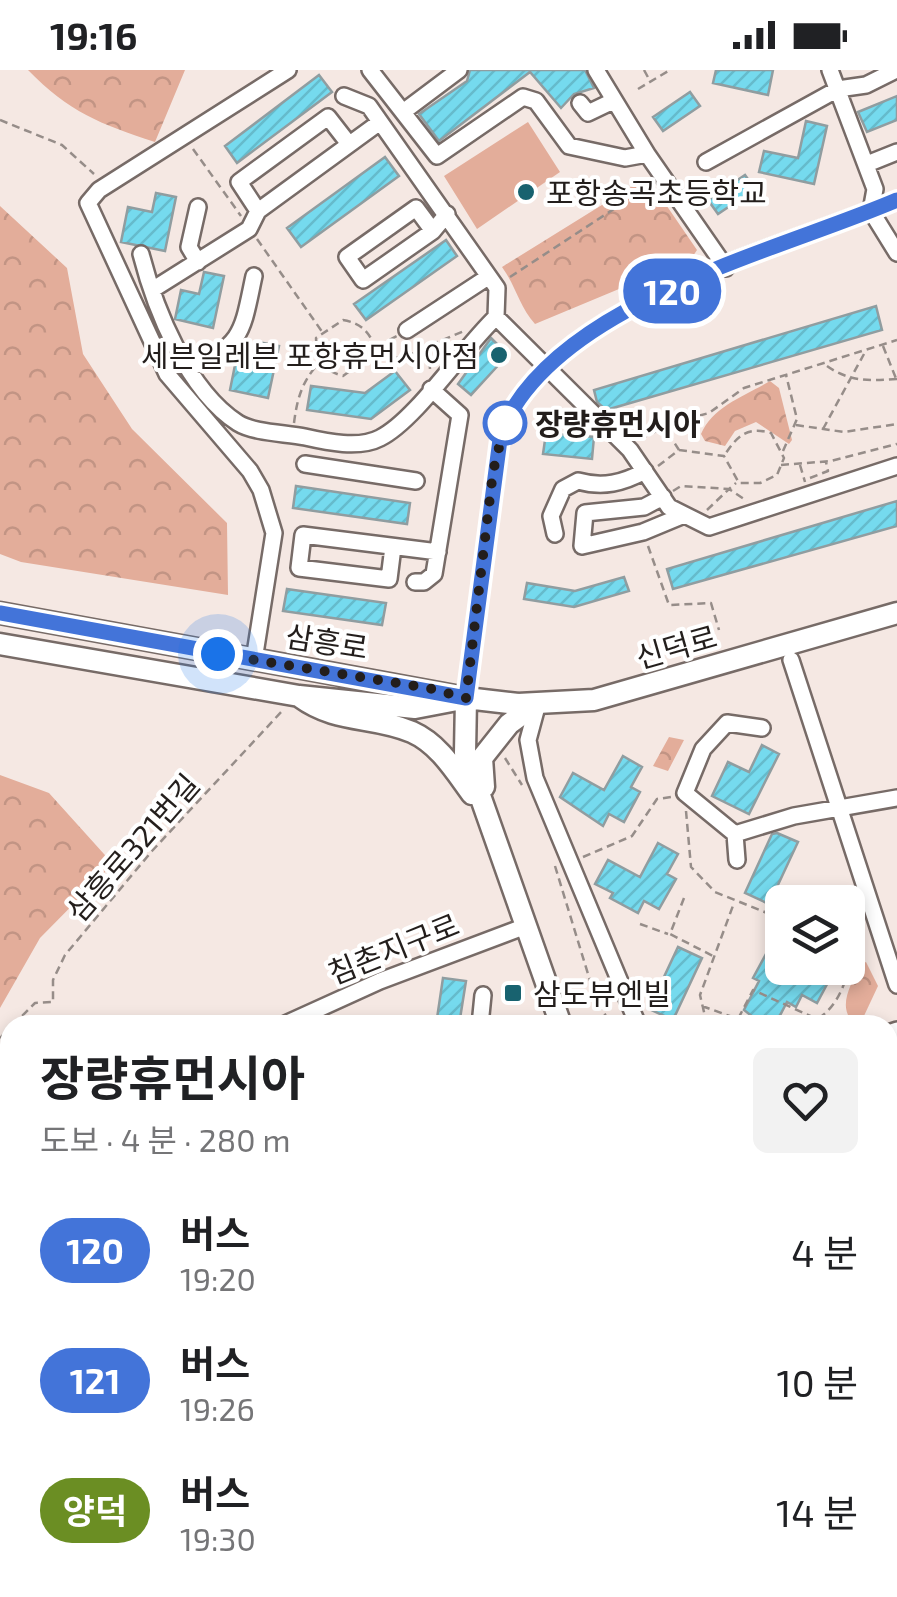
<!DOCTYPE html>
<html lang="ko">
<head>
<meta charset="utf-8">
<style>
  body { margin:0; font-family:"Exo 2","Noto Sans KR",sans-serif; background:#f2f2f2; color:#202124; height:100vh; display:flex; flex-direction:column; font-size:38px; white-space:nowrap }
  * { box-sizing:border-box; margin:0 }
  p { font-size:32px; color:#757577 }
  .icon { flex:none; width:55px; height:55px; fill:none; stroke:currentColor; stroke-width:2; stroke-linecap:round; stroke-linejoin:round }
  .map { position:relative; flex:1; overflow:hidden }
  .drawer { position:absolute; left:0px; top:945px; width:898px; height:582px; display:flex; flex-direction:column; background:#fff; border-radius:30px 30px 0 0; box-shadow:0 5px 15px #0003 }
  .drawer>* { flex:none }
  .badge { padding:0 20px; border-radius:32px; font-size:35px; line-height:65px }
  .buttons { position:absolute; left:765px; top:815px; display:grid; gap:20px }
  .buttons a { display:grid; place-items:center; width:100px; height:100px; border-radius:15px; background:#fff; box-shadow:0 5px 15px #0003; font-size:50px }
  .you { position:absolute; width:50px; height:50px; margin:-25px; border:8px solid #fff; border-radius:50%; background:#1a73e8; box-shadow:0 0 0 15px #1a73e833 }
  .map>.badge { position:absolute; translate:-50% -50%; box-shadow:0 0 0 5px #fff }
  .round { display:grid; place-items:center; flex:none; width:105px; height:105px; border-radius:15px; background:#f2f2f2 }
  .head { display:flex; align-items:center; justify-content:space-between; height:170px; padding:0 40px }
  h1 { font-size:48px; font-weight:700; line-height:75px }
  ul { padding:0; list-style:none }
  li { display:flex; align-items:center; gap:30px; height:130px; padding:0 40px }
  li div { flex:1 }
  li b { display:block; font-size:38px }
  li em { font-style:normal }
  li .badge { min-width:110px; font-weight:700; text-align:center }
  .status { display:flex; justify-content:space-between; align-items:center; height:70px; padding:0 50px; background:#fff; direction:ltr }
  .status svg { height:28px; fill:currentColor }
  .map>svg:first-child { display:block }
</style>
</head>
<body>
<div class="status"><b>19:16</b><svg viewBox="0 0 49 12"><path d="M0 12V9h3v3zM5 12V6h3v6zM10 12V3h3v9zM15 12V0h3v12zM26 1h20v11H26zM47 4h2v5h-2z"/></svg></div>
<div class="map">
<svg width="897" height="1527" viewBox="0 0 897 1527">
  <defs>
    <pattern id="forest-crowns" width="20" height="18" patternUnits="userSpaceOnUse" patternTransform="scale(2.5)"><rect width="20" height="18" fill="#e3ad9a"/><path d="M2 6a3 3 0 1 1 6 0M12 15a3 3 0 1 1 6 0" fill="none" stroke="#c29484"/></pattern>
    <pattern id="building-hatch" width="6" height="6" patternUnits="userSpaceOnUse" patternTransform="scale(2.5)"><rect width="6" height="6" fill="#75daee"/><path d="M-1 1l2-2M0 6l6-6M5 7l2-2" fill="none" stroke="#65bbcc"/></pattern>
  </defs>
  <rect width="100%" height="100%" fill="#f5e8e3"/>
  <path fill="#e3ad9a" d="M528 52 560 102 477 159 444 106Z
    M888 1206 897 1232V1310L888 1314Z"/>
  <path fill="url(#forest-crowns)" d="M28 0H185L155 72C100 54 69 42 28 0Z
    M647 107 697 180 691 189 535 254C519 236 516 216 502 197Z
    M0 136 67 198 83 284 132 359 227 453 228 525 21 492 0 484Z
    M770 311 779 318 792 370 789 374 756 352 735 361 725 376 705 371 701 364C713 336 745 326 770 311Z
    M669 667 684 670 668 701 653 696Z
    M0 705 49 723 113 794 40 868 0 938Z
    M866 892 878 916 863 948 851 950C838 933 853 913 859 895Z"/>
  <path fill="#cb8269" stroke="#996452" stroke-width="2.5" d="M10 981V1158L0 1167V990Z"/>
  <path fill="url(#building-hatch)" stroke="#909da0" stroke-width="2.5" d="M470 0H585L594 18 574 24 561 38 530 2 439 71 419 44 467 11Z
    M716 0H773L768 25 713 13Z
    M319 5 332 22 237 93 225 76Z
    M690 22 700 36 663 61 653 47Z
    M897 26V50L867 62 858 42Z
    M806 51 827 56 814 114 759 102 764 81 798 88Z
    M385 87 399 106 301 177 287 158Z
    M745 105 755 119 718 144 708 130Z
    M156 123 176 127 165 181 121 172 128 137 152 142Z
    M446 170 457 186 366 250 354 234Z
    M204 202 224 206 213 258 175 249 181 220 199 224Z
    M876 236 882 260 606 340 597 332 594 320Z
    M491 268 504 281 503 290 471 325 458 314Z
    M258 272 279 276 268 328 230 320 236 290 254 294Z
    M395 301 410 320 371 349 307 340 311 316 365 323Z
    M546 363 594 367 592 389 543 384Z
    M296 416 410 433 407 454 293 438Z
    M897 431V456L673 519 667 499Z
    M624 507 629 521 574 537 524 529 527 513 575 521Z
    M287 519 386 533 382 555 283 541Z
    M762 675 779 684 749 744 712 726 728 692 749 702Z
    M623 686 642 697 631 717 640 722 624 752 609 744 603 756 560 727 573 703 604 720Z
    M777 763 798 772 769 834 745 823 772 764Z
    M658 773 678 784 667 804 676 809 659 839 644 831 638 843 610 828 613 823 595 814 608 790 640 807Z
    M678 877 702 888 673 950 649 939Z
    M766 884 782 893V898L798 901 824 898 833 903 817 933 802 925 796 937 787 932 775 955H763L744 940 759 911 753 908Z
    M443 908 466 911 459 955H436Z"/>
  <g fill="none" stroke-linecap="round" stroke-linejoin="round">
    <g stroke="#776b67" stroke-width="20">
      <path id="minor" d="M370 0 437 86 523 27 536 31 569 76 625 88 647 84 726 198
        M596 0 647 84
        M830 0 875 119 871 141 897 183
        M580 33 588 43 611 32
        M403 42 459 0
        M706 92 838 19 866 15 896 0
        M867 94 897 82
        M198 137 189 177 198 192
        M258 141 239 112 328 47 349 74
        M433 161 416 138 347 187 363 210 433 161 447 144
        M141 184C155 239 187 320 238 353 254 363 286 363 305 367 327 372 359 379 380 368 416 350 463 278 496 247L497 218 369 36 344 26
        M152 220 249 159 258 141 380 52
        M496 247 630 380 669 437 709 457 897 396
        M407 260 488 207
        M190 298C244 274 242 262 254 206
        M305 394 416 411
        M663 427 644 437 585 443 582 476 643 462 684 445
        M555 464 551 446 563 419 578 411C603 418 623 413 645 401
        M393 477 389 509 299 498 303 465 438 482
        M415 512H424L434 504 460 345 431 319
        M254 590 274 463 261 420 250 401 167 304 88 133 99 120 288 0
        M791 590 897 915
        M466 628 501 362C553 233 776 181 897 130
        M538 633 528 670 535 708 638 955
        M762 658 727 653 703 679 685 723 735 764 794 746 897 728
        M735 764 737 790
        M283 955 380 911 526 856
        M480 955 483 925
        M888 963 897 960
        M888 1147 897 1144
        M0 1228 10 1218
        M888 1339 897 1335
        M438 1518 445 1527
        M850 1518 854 1527
        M513 1527 550 1518
        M610 1527 623 1518"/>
    </g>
    <g stroke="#776b67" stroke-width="25">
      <path id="major" d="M0 543 466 628 518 634 594 630 897 543
        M0 574 299 626 415 638 457 630
        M300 627C337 654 372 645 412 662 439 674 455 701 472 724
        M466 628 465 683 561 955
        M484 717 482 688 509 654 536 634
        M769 1518 772 1527"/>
    </g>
    <path stroke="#968d89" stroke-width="2.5" stroke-dasharray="8 5" stroke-linecap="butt" d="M644 0 650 11
      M638 19 670 0
      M0 50 62 75 94 104
      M193 79 241 146
      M257 169 323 263
      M510 207 649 116
      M378 276 397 266
      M883 276 897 311
      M370 286 343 306C322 300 317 290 316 268L343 250C360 253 369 261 375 277L370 286 403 288 428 276
      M827 296C849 312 871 311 897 309
      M430 299 428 276 464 261
      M294 353C297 329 302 311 319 293
      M796 355 844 362 897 354
      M823 359 864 284
      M639 370 672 353 709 343 744 318 897 270
      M679 380 724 386 739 413H760L777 405 784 388 771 363C747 356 737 366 724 386
      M783 381 797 349 786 305
      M781 395 831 391 897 374
      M800 395 805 412
      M658 396 679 380 665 358
      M810 408 828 401 826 392
      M673 421 681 416 729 419 736 413
      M707 440 729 419 747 431
      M648 476 669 535 711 533 719 560
      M505 688 522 715
      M686 741 691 797 715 822 782 849
      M583 787 632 766 657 729 671 727
      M555 796 592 917 610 955
      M684 828 670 864 713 886
      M640 854 668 864
      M702 936 738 949 753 920 817 949C839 937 853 901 848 876
      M13 955 35 933 53 932V910L65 885 152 781 283 640
      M707 955 700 925 734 833
      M0 968 10 958
      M826 1518 830 1527"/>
    <use href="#minor" stroke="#fff" stroke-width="15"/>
    <use href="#major" stroke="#fff" stroke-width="20"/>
  </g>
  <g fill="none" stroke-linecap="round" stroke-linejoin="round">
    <g stroke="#fff" stroke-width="22">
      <path id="line" d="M0 543 466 628 501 362C554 233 776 182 897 130"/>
    </g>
    <use href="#line" stroke="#4374d9" stroke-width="15"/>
    <path stroke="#231e1c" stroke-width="10" stroke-dasharray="0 18" d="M218 584 428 618 466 628 493 402 505 353"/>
  </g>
  <g fill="#18626f" stroke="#fff" stroke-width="4">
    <circle cx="526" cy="122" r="10"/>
    <circle cx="499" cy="285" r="10"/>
    <rect x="503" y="913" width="20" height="20" rx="5"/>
  </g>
  <circle fill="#fff" stroke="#4374d9" stroke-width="5" cx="505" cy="353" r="20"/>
  <g text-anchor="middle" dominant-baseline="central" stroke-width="8" stroke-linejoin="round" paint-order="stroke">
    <g font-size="30" fill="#231e1c" stroke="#fff" text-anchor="start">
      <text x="546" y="122">포항송곡초등학교</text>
      <text x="479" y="285" text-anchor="end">세븐일레븐 포항휴먼시아점</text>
      <text x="533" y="923">삼도뷰엔빌</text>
    </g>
    <g font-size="30" font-weight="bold" fill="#231e1c" stroke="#fff" text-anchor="start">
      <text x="535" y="353">장량휴먼시아</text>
    </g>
    <g font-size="30" fill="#231e1c" stroke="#fff">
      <text transform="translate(327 571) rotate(9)">삼흥로</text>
      <text transform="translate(676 576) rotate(-16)">신덕로</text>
      <text transform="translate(132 777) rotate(-49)">삼흥로321번길</text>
      <text transform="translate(393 878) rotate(-22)">침촌지구로</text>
    </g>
  </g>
</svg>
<div class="buttons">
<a><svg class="icon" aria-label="layers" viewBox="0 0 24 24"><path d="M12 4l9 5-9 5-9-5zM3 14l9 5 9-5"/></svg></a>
</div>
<div class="you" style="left:218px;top:584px"></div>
<b class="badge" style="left:672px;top:221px;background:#4374d9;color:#fff">120</b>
<section class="drawer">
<div class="head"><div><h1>장량휴먼시아</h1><p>도보 · 4 분 · 280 m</p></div><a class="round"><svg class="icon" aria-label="heart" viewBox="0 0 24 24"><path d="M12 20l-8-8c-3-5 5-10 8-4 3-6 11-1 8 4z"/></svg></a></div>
<ul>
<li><span class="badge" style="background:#4374d9;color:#fff">120</span><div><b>버스</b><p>19:20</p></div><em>4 분</em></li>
<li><span class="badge" style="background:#4374d9;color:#fff">121</span><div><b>버스</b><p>19:26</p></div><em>10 분</em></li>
<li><span class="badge" style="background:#6b8e23;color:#fff">양덕</span><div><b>버스</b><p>19:30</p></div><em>14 분</em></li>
</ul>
</section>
</div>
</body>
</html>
